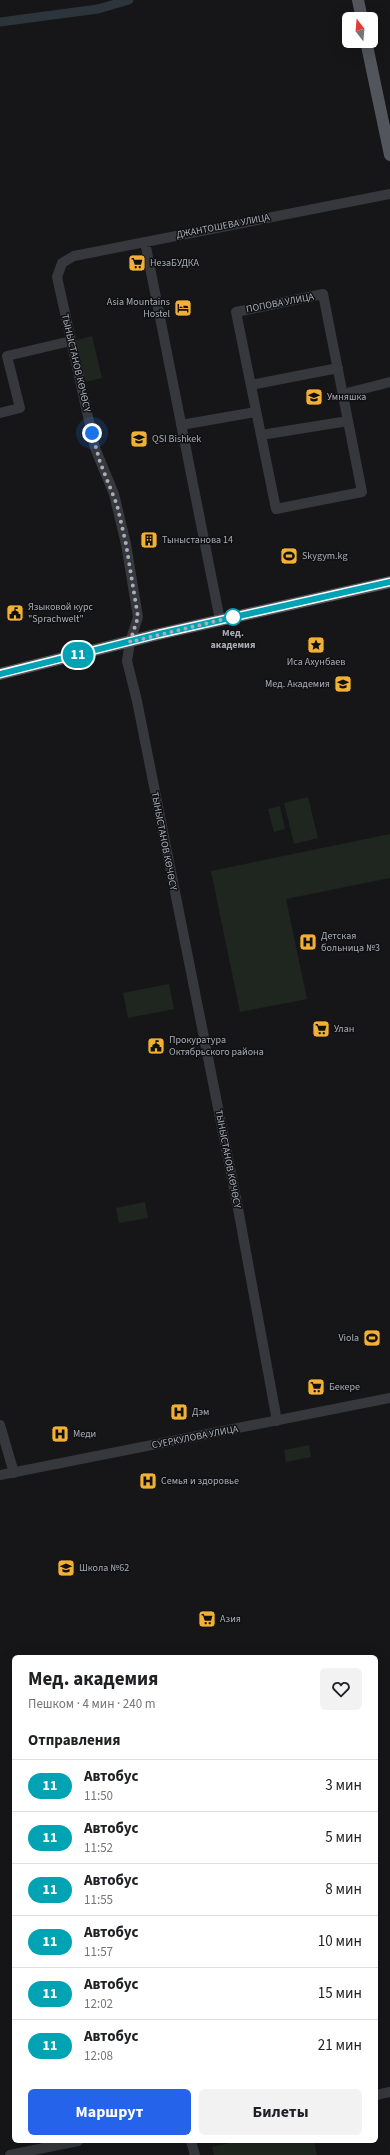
<!DOCTYPE html>
<html lang="ru">
<head>
<meta charset="utf-8">
<style>
  body { margin:0; font-family:"Source Sans 3",sans-serif; background:#f2f2f2; color:#202124; height:100vh; display:flex; flex-direction:column; font-size:15px; white-space:nowrap }
  * { box-sizing:border-box; margin:0 }
  p { font-size:13px; color:#757577 }
  .icon { flex:none; width:22px; height:22px; fill:none; stroke:currentColor; stroke-width:2; stroke-linecap:round; stroke-linejoin:round }
  .map { position:relative; flex:1; overflow:hidden }
  .side { position:absolute; left:12px; top:1655px; width:366px; height:488px; display:flex; flex-direction:column; background:#fff; border-radius:6px; box-shadow:0 4px 16px #0002 }
  .side>* { flex:none }
  .badge { padding:0 8px; border-radius:13px; font-size:14px; line-height:26px }
  .needle { width:26px; rotate:344deg }
  .controls { position:absolute; left:342px; top:12px; display:grid; gap:8px }
  .controls a { display:grid; place-items:center; width:36px; height:36px; border-radius:6px; background:#fff; box-shadow:0 4px 16px #0002; font-size:20px }
  .you { position:absolute; width:20px; height:20px; margin:-10px; border:3px solid #fff; border-radius:50%; background:#1a73e8; box-shadow:0 0 0 6px #1a73e833 }
  .map>.badge { position:absolute; translate:-50% -50%; box-shadow:0 0 0 2px #fff }
  h2 { padding:0 16px; font-size:15px; line-height:36px }
  .round { display:grid; place-items:center; flex:none; width:42px; height:42px; border-radius:6px; background:#f2f2f2 }
  .overview { display:flex; align-items:center; justify-content:space-between; height:68px; padding:0 16px }
  h1 { font-size:19px; font-weight:700; line-height:30px }
  .primary-button { display:flex; gap:8px; margin-top:auto; padding:8px 16px }
  .primary-button a { flex:1; height:46px; border-radius:6px; background:#2563eb; color:#fff; font-size:16px; font-weight:700; line-height:46px; text-align:center }
  .primary-button a+a { background:#f2f2f2; color:#202124 }
  ul { padding:0; list-style:none }
  li { display:flex; align-items:center; gap:12px; height:52px; padding:0 16px; border-top:1px solid #e0e0e0 }
  li div { flex:1 }
  li b { display:block; font-size:15px }
  li em { font-style:normal }
  li .badge { min-width:44px; font-weight:700; text-align:center }
  .map>svg:first-child { display:block }
</style>
</head>
<body>
<div class="map">
<svg width="390" height="2155" viewBox="0 0 390 2155">
  <rect width="100%" height="100%" fill="#161618"/>
  <path fill="#1e261f" d="M92 336 102 378 85 382 76 340Z
    M308 797 318 838 294 844 284 803Z
    M280 806 285 829 274 832 268 809Z
    M390 834V878L286 899 307 999 240 1012 211 871Z
    M169 984 174 1009 128 1018 123 993Z
    M145 1202 148 1218 119 1223 116 1208Z
    M309 1445 311 1457 286 1462 284 1450Z
    M239 2141H314L317 2155H214L212 2147Z"/>
  <g fill="none" stroke-linecap="round" stroke-linejoin="round">
    <path stroke="#2c353c" stroke-width="9" d="M0 22 98 9 129 0"/>
    <path stroke="#37383d" stroke-width="10" d="M145 242 220 620
      M323 294 362 492 276 509 236 312Z
      M251 385 338 368
      M343 394 390 382
      M0 413 20 408 7 356 71 341
      M181 425 256 412
      M261 435 348 421
      M277 1421 237 1203 137 701 127 661 130 642 138 617 126 544 114 494 95 448 57 277 62 263 74 256 390 194
      M0 1425 14 1473
      M0 1475 390 1398
      M376 2095 390 2092
      M191 2141 195 2155
      M10 2155 78 2141"/>
    <path stroke="#53555c" stroke-width="12" d="M358 0 362 19
      M366 41 390 155
      M0 674 159 634 390 582"/>
  </g>
  <g fill="none" stroke-linecap="round" stroke-linejoin="round">
    <g stroke="#fff" stroke-width="9">
      <path id="line" d="M0 674 159 634 390 582"/>
    </g>
    <use href="#line" stroke="#00a3b4" stroke-width="6"/>
    <path stroke="#a8adb8" stroke-width="4" stroke-dasharray="0 7.2" d="M92 433 100 462 117 505 126 544 138 617 130 642 233 617"/>
  </g>
  <defs>
    <g id="supermarket-square" transform="scale(0.9)"><rect x="-9" y="-9" width="18" height="18" rx="4" fill="#f2b134" stroke="#111113"/><path d="M-6-5.5h2.5l.6 2H6L4.5 2H-2.5L-4.4-4H-6ZM-1.5 3.2a1.3 1.3 0 1 0 .1 0ZM3 3.2a1.3 1.3 0 1 0 .1 0Z" fill="#111"/></g>
    <g id="hotel-square" transform="scale(0.9)"><rect x="-9" y="-9" width="18" height="18" rx="4" fill="#f2b134" stroke="#111113"/><path d="M-6-4.5h1.5V1H6V5H4.5V3h-9V5H-6ZM-4 0a1.8 1.8 0 1 1 3.6 0ZM.5 0V-2.5h3Q6-2.5 6 0Z" fill="#111"/></g>
    <g id="school-square" transform="scale(0.9)"><rect x="-9" y="-9" width="18" height="18" rx="4" fill="#f2b134" stroke="#111113"/><path d="M0-5L7-2L0 1L-7-2ZM-4 1L0 2.5L4 1V4Q0 6-4 4Z" fill="#111"/></g>
    <g id="building-square" transform="scale(0.9)"><rect x="-9" y="-9" width="18" height="18" rx="4" fill="#f2b134" stroke="#111113"/><path d="M-4-6H4V6H1V3H-1V6H-4ZM-2.5-4.3h1.7v1.8h-1.7ZM.8-4.3h1.7v1.8H.8ZM-2.5-1h1.7V.8h-1.7ZM.8-1h1.7V.8H.8Z" fill="#111"/></g>
    <g id="stadium-square" transform="scale(0.9)"><rect x="-9" y="-9" width="18" height="18" rx="4" fill="#f2b134" stroke="#111113"/><path d="M0-5a6.5 5 0 1 0 0 10a6.5 5 0 1 0 0-10ZM-3.5-1.8h7v3.6h-7Z" fill="#111"/></g>
    <g id="civic-square" transform="scale(0.9)"><rect x="-9" y="-9" width="18" height="18" rx="4" fill="#f2b134" stroke="#111113"/><path d="M-.6-6.5H3V-4.5H.6V-3L4-1V1h2V6H-6V1h2V-1L-.6-3ZM-1.2 2.5V6h2.4V2.5Z" fill="#111"/></g>
    <g id="sight-square" transform="scale(0.9)"><rect x="-9" y="-9" width="18" height="18" rx="4" fill="#f2b134" stroke="#111113"/><path d="M0-6L1.8-2.2L6-1.7L2.9 1.2L3.7 5.4L0 3.3L-3.7 5.4L-2.9 1.2L-6-1.7L-1.8-2.2Z" fill="#111"/></g>
    <g id="university-square" transform="scale(0.9)"><rect x="-9" y="-9" width="18" height="18" rx="4" fill="#f2b134" stroke="#111113"/><path d="M0-5L7-2L0 1L-7-2ZM-4 1L0 2.5L4 1V4Q0 6-4 4Z" fill="#111"/></g>
    <g id="hospital-square" transform="scale(0.9)"><rect x="-9" y="-9" width="18" height="18" rx="4" fill="#f2b134" stroke="#111113"/><path d="M-5-5h3v3.5h4V-5h3V5h-3V1.5h-4V5h-3Z" fill="#111"/></g>
  </defs>
  <g fill-rule="evenodd">
    <use href="#supermarket-square" x="137" y="263"/>
    <use href="#hotel-square" x="183" y="308"/>
    <use href="#school-square" x="314" y="397"/>
    <use href="#school-square" x="139" y="439"/>
    <use href="#building-square" x="149" y="540"/>
    <use href="#stadium-square" x="289" y="556"/>
    <use href="#civic-square" x="15" y="613"/>
    <use href="#sight-square" x="316" y="645"/>
    <use href="#university-square" x="343" y="684"/>
    <use href="#hospital-square" x="308" y="942"/>
    <use href="#supermarket-square" x="321" y="1029"/>
    <use href="#civic-square" x="156" y="1046"/>
    <use href="#stadium-square" x="372" y="1338"/>
    <use href="#supermarket-square" x="316" y="1387"/>
    <use href="#hospital-square" x="179" y="1412"/>
    <use href="#hospital-square" x="60" y="1434"/>
    <use href="#hospital-square" x="148" y="1481"/>
    <use href="#school-square" x="66" y="1568"/>
    <use href="#supermarket-square" x="207" y="1619"/>
  </g>
  <circle fill="#fff" stroke="#00a3b4" stroke-width="2" cx="233" cy="617" r="8"/>
  <g text-anchor="middle" dominant-baseline="central" stroke-width="3" stroke-linejoin="round" paint-order="stroke">
    <g font-size="10" fill="#a8adb8" stroke="#111113">
      <text transform="translate(223 226) rotate(-11)">ДЖАНТОШЕВА УЛИЦА</text>
      <text transform="translate(280 303) rotate(-11)">ПОПОВА УЛИЦА</text>
      <text transform="translate(76 363) rotate(77)">ТЫНЫСТАНОВ КӨЧӨСҮ</text>
      <text transform="translate(164 841) rotate(79)">ТЫНЫСТАНОВ КӨЧӨСҮ</text>
      <text transform="translate(228 1159) rotate(79)">ТЫНЫСТАНОВ КӨЧӨСҮ</text>
      <text transform="translate(195 1437) rotate(-11)">СУЕРКУЛОВА УЛИЦА</text>
    </g>
    <g font-size="10" fill="#a8adb8" stroke="#111113" text-anchor="start">
      <text x="150" y="263">НезаБУДКА</text>
      <text x="170" y="302" text-anchor="end">Asia Mountains<tspan x="170" dy="12">Hostel</tspan></text>
      <text x="327" y="397">Умняшка</text>
      <text x="152" y="439">QSI Bishkek</text>
      <text x="162" y="540">Тыныстанова 14</text>
      <text x="302" y="556">Skygym.kg</text>
      <text x="28" y="607">Языковой курс<tspan x="28" dy="12">"Sprachwelt"</tspan></text>
      <text x="316" y="662" text-anchor="middle">Иса Ахунбаев</text>
      <text x="330" y="684" text-anchor="end">Мед. Академия</text>
      <text x="321" y="936">Детская<tspan x="321" dy="12">больница №3</tspan></text>
      <text x="334" y="1029">Улан</text>
      <text x="169" y="1040">Прокуратура<tspan x="169" dy="12">Октябрьского района</tspan></text>
      <text x="359" y="1338" text-anchor="end">Viola</text>
      <text x="329" y="1387">Бекере</text>
      <text x="192" y="1412">Дэм</text>
      <text x="73" y="1434">Меди</text>
      <text x="161" y="1481">Семья и здоровье</text>
      <text x="79" y="1568">Школа №62</text>
      <text x="220" y="1619">Азия</text>
    </g>
    <g font-size="10" font-weight="bold" fill="#a8adb8" stroke="#111113">
      <text x="233" y="633">Мед.<tspan x="233" dy="12">академия</tspan></text>
    </g>
  </g>
</svg>
<div class="controls">
<a><svg class="needle" viewBox="-14 -14 28 28"><path d="M0-13l5 13h-10z" fill="#e53935"/><path d="M0 13l5-13h-10z" fill="#757577"/></svg></a>
</div>
<div class="you" style="left:92px;top:433px"></div>
<b class="badge" style="left:78px;top:655px;background:#00a3b4;color:#fff">11</b>
<section class="side">
<div class="overview"><div><h1>Мед. академия</h1><p>Пешком · 4 мин · 240 m</p></div><a class="round"><svg class="icon" aria-label="heart" viewBox="0 0 24 24"><path d="M12 20l-8-8c-3-5 5-10 8-4 3-6 11-1 8 4z"/></svg></a></div>
<h2>Отправления</h2>
<ul>
<li><span class="badge" style="background:#00a3b4;color:#fff">11</span><div><b>Автобус</b><p>11:50</p></div><em>3 мин</em></li>
<li><span class="badge" style="background:#00a3b4;color:#fff">11</span><div><b>Автобус</b><p>11:52</p></div><em>5 мин</em></li>
<li><span class="badge" style="background:#00a3b4;color:#fff">11</span><div><b>Автобус</b><p>11:55</p></div><em>8 мин</em></li>
<li><span class="badge" style="background:#00a3b4;color:#fff">11</span><div><b>Автобус</b><p>11:57</p></div><em>10 мин</em></li>
<li><span class="badge" style="background:#00a3b4;color:#fff">11</span><div><b>Автобус</b><p>12:02</p></div><em>15 мин</em></li>
<li><span class="badge" style="background:#00a3b4;color:#fff">11</span><div><b>Автобус</b><p>12:08</p></div><em>21 мин</em></li>
</ul>
<div class="primary-button"><a>Маршрут</a><a>Билеты</a></div>
</section>
</div>
</body>
</html>
